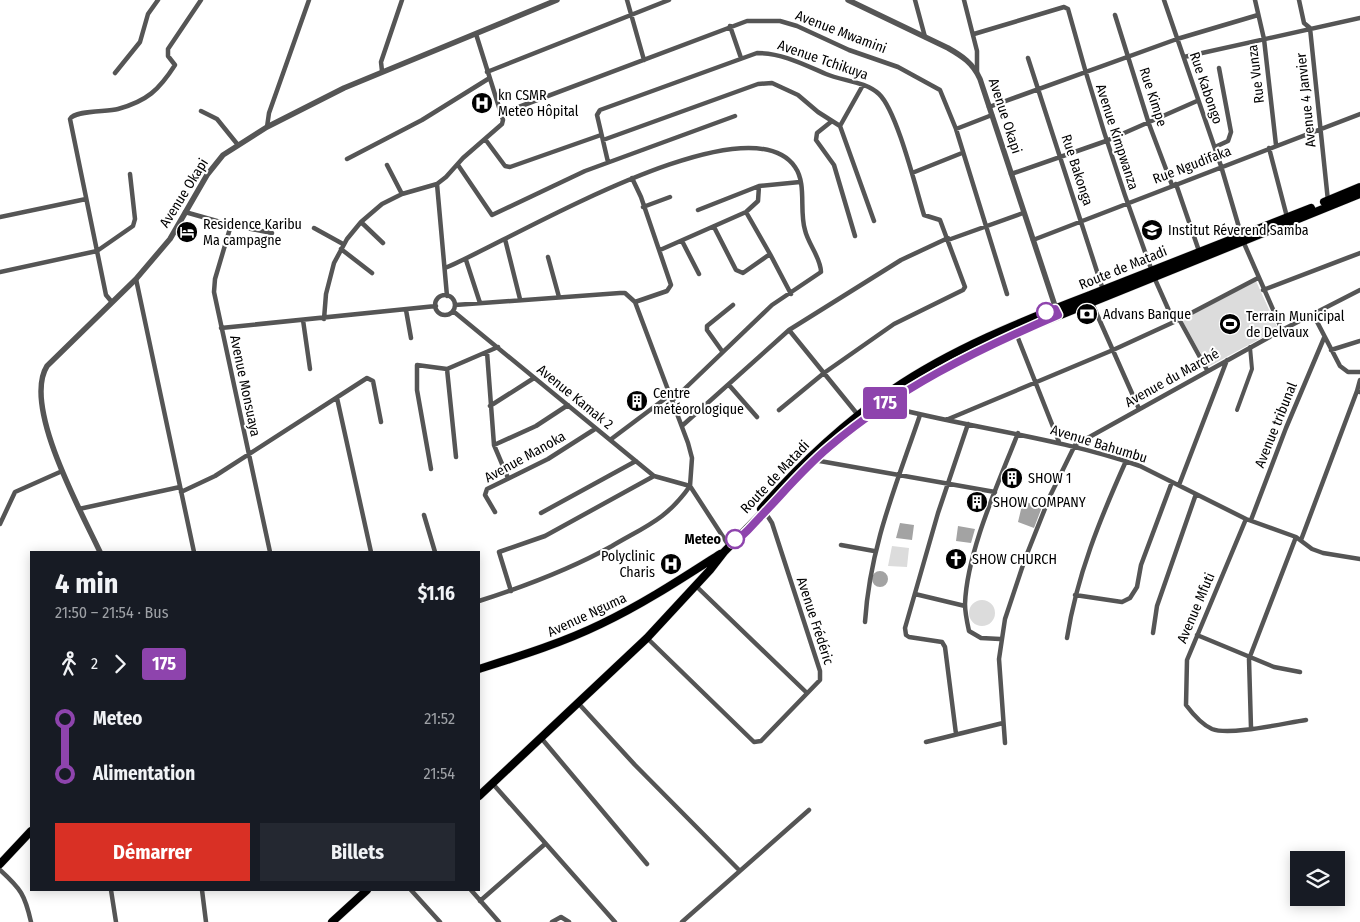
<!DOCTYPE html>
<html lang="fr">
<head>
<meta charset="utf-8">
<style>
  body { margin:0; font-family:"Fira Sans Condensed",sans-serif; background:#242831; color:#f1f3f6; height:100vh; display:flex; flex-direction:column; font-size:19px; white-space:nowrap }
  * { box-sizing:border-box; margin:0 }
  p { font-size:16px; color:#9ea1a6 }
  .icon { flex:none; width:28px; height:28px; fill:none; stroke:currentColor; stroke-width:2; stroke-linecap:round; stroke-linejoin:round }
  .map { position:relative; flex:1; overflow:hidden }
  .side { position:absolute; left:30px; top:551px; width:450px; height:340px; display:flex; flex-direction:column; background:#171b24; border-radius:0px; box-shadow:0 2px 12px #0003 }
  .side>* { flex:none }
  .badge { padding:0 10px; border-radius:4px; font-size:18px; line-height:32px }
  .tools { position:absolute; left:1290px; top:851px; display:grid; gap:10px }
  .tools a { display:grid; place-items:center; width:55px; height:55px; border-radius:0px; background:#171b24; box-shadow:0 2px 12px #0003; font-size:25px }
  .map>.badge { position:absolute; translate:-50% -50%; box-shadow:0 0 0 2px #fff }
  .legs { display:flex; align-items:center; gap:8px; height:55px; padding:0 25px; font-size:16px }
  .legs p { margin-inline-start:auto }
  .overview { display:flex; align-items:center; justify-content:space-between; height:85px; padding:0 25px }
  h1 { font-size:28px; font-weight:700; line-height:38px }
  .button { display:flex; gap:10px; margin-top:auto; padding:10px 25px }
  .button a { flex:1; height:58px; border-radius:0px; background:#d93025; color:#fff; font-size:20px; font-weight:700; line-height:58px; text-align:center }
  .button a+a { background:#242831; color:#f1f3f6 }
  ul { padding:0 25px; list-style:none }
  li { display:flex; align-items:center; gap:18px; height:55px; font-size:19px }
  li i { display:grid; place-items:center; width:8px; height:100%; margin:0 6px; background:currentColor }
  li i::after { content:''; width:12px; height:12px; margin:-6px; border:4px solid; border-radius:50%; background:#171b24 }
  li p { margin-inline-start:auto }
  li:first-child i { background:linear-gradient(#0000 50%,currentColor 0) }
  li:last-child i { background:linear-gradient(currentColor 50%,#0000 0) }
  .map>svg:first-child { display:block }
</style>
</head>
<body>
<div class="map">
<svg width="1360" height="922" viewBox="0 0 1360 922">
  <rect width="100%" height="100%" fill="#fff"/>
  <path fill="#dcdcdc" d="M1256 281 1278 329 1208 367 1182 320Z
    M892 546 909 548 907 567 888 566Z
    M969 613a13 13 0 1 1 26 0a13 13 0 1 1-26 0Z"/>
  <path fill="#a3a3a3" d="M1023 501 1042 507 1034 528 1018 522Z
    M900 523 914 525 912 540 896 538Z
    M958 526 975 529 971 543 956 541Z
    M872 579a8 8 0 1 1 16 0a8 8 0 1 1-16 0Z"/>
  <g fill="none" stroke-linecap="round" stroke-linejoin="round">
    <g stroke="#dbdbdb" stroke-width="9">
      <path id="primary" d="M1324 202 1360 187
        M761 509C800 464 843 424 892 390 952 349 1022 321 1090 295 1164 266 1238 237 1311 208
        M479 669C520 656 562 643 601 624 643 604 681 579 720 554
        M479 796 647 638 710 570 724 552 814 460 882 405 944 368 1016 333 1360 194
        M0 864 31 831
        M332 922 367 890"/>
    </g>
    <path stroke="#555" stroke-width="4" d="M1237 410 1252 369 1250 347"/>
    <path stroke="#555" stroke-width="4.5" d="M627 0 644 60
      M915 0 925 37
      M964 0 977 51V72
      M1164 0 1221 166 1243 241 1282 330
      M1255 0 1264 39 1276 145
      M1299 0 1304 23 1310 28 1328 201
      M1115 15 1149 124 1172 185
      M730 26 741 58
      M974 34 1064 7 1068 9C1092 98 1120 185 1152 271
      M1184 57 1360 18
      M1028 58 1103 290
      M382 71 381 62 402 0
      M487 72 669 0
      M115 73 140 42 148 14 158 0
      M989 107 1177 39 1258 15
      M201 111 217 119 238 145
      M500 114 747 21H780L797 26 849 50 898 67 940 90 956 129 1007 294
      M832 121 817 133 816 140 834 165 855 236
      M840 126 863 85
      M267 127 269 113 309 0
      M956 129 992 115
      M485 139 505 166 510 167 601 135
      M603 140 758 84 772 83 798 95 818 112 840 126 874 221
      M1215 147 1228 141 1231 132 1219 68
      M1269 148 1287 217
      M347 159 422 120 488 79
      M608 162 597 115 600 110 757 53C782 53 803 64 826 74 842 81 865 81 879 94 897 111 916 189 924 215L940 220 965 287 963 290 894 324 824 373 779 410
      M387 165 402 194
      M458 165 492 215 585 171 735 116
      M912 173 962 153
      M1011 174 1106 141 1197 101
      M632 178 641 197 671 285 667 291 635 302
      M437 184 447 296
      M1176 184 1199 251
      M643 207 670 197
      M698 210 759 186
      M185 212 231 225 272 233
      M0 217 86 199
      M361 222 383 243
      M231 225 215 279 214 292 270 552
      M714 227 736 270 743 273 770 254 746 212
      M314 228 343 244
      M505 239 520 299
      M948 240 1023 213
      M1033 240 1360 114
      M682 241 699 274
      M341 249 372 273
      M660 250 746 212 758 201 759 186 800 182
      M770 254 791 294
      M548 257 559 297
      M466 260 480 303
      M445 268C505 244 746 96 795 167 807 184 799 211 805 230 808 244 821 258 821 272L772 305 673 400
      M0 272 97 251 133 226 135 219 130 174
      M1154 277 1174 322
      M136 279 194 552
      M1263 290 1360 253
      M435 305a10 10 0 1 1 20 0a10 10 0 1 1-20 0Z
      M111 301 106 295 70 119C75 110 107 112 118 109 147 101 159 90 175 65L168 56V49L201 0
      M1091 301 1139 409
      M455 305 620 293H625L635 302 688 443 692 458 690 486 729 546
      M406 310 411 338
      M453 311 654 476 690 486C667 519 646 526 612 546 569 570 526 586 479 601
      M1313 314 1340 366 1348 372H1360
      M324 319 326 294 334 263 347 239 361 222 382 204 402 194 437 184 446 177 463 158 502 124 503 120 476 34
      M1179 319 1207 370
      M303 320 310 369
      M221 328 436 306
      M789 330 858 415
      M1016 333 1059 442
      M1331 350 1360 341
      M722 351 707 330V326L733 305
      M487 352 494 445 508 478
      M447 369 456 457
      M729 385 757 417
      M1360 392 1357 391 1360 380
      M337 398 371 552
      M882 405C968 428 1056 437 1140 466L1246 519 1296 537 1312 549 1323 553 1360 559
      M490 406 534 378
      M946 420 1113 350 1174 322 1258 278
      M683 425 789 330 901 260 948 238
      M610 440 670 395
      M494 445 536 426 568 405
      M814 460 995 492
      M431 469 417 390V365L447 369 498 347
      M1179 485 1227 360
      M181 492 215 476 367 378 373 381 381 422
      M79 509 180 487
      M495 512 485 495 487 489 548 459 595 429
      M541 513 636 461
      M424 515 435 552
      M1246 519 1187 660 1186 705C1192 713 1203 725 1212 729 1230 736 1285 723 1306 720
      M1251 520 1286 428 1324 338
      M0 524 15 492 60 472
      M1301 540 1357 391
      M841 545 874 551
      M696 586 807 693
      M511 591 499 552 545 536 654 476
      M915 594 965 606
      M1075 595 1122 602 1130 598 1137 587 1141 565 1172 482
      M865 622C870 546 896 486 920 415
      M1153 633 1157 606 1196 494
      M1197 635 1274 667 1300 672
      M647 638 754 742 761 741 820 680V671L772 523 765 512
      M1067 638C1077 575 1100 519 1126 461
      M1000 639 981 638 969 631C967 622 965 613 965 604 967 551 999 482 1018 433
      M579 704 635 765 740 871
      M1251 728 1249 659 1296 537
      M956 734 945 647 942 642 909 637 906 635 905 628 938 513 968 424
      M542 739 647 864
      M926 742 1003 723
      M1005 743 999 659 1005 619 1025 559 1050 496 1075 445 1282 330 1360 290
      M493 784 615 922
      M0 870C21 889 25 895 31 922
      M111 890 116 922
      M202 890 206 922
      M411 890 440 922
      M471 890 499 922
      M480 901 545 844
      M552 922 561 917 569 922
      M682 922 809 810"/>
    <path stroke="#555" stroke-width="5.5" d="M848 0 948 48C962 56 973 63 980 79L1058 315
      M100 552C82 513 22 406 47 366L136 279 170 239 207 175 223 155 267 127 344 88 557 0"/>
    <use href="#primary" stroke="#000" stroke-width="8"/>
  </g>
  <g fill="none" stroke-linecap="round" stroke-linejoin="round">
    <g stroke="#fff" stroke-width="11">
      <path id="line-1" d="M735 539 732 543C744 537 753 524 762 515 784 492 805 467 829 447 897 389 976 350 1058 315L1055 309 1046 312"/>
    </g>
    <use href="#line-1" stroke="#8e44ad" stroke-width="8"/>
  </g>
  <defs>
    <g id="hospital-disc" transform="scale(1.125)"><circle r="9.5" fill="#000" stroke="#fff"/><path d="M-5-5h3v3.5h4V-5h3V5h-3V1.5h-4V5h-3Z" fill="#fff"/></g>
    <g id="school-disc" transform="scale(1.125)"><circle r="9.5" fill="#000" stroke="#fff"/><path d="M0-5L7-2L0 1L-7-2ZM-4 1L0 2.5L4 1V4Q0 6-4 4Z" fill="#fff"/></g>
    <g id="hotel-disc" transform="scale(1.125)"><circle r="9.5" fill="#000" stroke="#fff"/><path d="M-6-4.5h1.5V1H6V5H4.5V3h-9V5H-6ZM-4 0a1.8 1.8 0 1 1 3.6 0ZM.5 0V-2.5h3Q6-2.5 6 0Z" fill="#fff"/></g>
    <g id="bank-disc" transform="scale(1.125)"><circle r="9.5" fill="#000" stroke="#fff"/><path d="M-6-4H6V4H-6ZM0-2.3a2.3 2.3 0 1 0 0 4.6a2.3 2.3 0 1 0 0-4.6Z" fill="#fff"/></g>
    <g id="stadium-disc" transform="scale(1.125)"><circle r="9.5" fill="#000" stroke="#fff"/><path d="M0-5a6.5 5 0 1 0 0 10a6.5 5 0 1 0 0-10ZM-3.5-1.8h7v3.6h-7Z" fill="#fff"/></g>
    <g id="building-disc" transform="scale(1.125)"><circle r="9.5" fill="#000" stroke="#fff"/><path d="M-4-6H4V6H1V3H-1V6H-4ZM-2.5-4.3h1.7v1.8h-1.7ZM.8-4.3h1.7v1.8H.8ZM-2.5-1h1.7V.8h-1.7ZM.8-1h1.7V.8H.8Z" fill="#fff"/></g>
    <g id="church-disc" transform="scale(1.125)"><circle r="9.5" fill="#000" stroke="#fff"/><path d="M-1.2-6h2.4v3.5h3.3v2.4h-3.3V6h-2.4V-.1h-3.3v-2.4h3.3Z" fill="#fff"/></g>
  </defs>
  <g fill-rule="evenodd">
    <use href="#hospital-disc" x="482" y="103"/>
    <use href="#school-disc" x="1152" y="230"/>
    <use href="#hotel-disc" x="187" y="232"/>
    <use href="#bank-disc" x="1087" y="314"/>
    <use href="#stadium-disc" x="1230" y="324"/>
    <use href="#building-disc" x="637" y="401"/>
    <use href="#building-disc" x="1012" y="478"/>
    <use href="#building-disc" x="977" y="502"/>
    <use href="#church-disc" x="956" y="559"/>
    <use href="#hospital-disc" x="671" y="564"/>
  </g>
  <g fill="#fff" stroke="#8e44ad" stroke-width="2.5">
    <circle cx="1046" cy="312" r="9"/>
    <circle cx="735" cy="539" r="9"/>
  </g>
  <g text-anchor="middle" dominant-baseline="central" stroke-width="4" stroke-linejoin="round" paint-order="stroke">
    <g font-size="14" fill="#000" stroke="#fff">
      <text transform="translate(841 32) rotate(21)">Avenue Mwamini</text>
      <text transform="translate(823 60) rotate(19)">Avenue Tchikuya</text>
      <text transform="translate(1256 74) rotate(-97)">Rue Vunza</text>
      <text transform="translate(1206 88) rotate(71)">Rue Kabongo</text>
      <text transform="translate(1153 97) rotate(72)">Rue Kimpe</text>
      <text transform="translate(1306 100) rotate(-96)">Avenue 4 Janvier</text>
      <text transform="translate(1005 116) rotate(72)">Avenue Okapi</text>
      <text transform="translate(1117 137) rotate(72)">Avenue Kimpwanza</text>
      <text transform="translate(1192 165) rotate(-21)">Rue Ngudifaka</text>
      <text transform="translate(1077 170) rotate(72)">Rue Bakonga</text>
      <text transform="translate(184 193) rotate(-58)">Avenue Okapi</text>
      <text transform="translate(1123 268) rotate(-22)">Route de Matadi</text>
      <text transform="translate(1172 378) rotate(-29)">Avenue du Marché</text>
      <text transform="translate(245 386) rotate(78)">Avenue Monsuaya</text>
      <text transform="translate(575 397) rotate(39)">Avenue Kamak 2</text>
      <text transform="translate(1276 425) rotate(-68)">Avenue tribunal</text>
      <text transform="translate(1099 444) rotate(17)">Avenue Bahumbu</text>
      <text transform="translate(525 457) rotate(-29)">Avenue Manoka</text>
      <text transform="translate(775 477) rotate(-47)">Route de Matadi</text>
      <text transform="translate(1196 608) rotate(-67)">Avenue Mfuti</text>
      <text transform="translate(587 615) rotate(-25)">Avenue Nguma</text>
      <text transform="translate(815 621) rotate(72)">Avenue Frédéric</text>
    </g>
    <g font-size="14" fill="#000" stroke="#fff" text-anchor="start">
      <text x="498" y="95">kn CSMR<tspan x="498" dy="16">Meteo Hôpital</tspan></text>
      <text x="203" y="224">Residence Karibu<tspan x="203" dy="16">Ma campagne</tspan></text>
      <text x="1168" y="230">Institut Réverend Samba</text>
      <text x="1103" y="314">Advans Banque</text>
      <text x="1246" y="316">Terrain Municipal<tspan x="1246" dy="16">de Delvaux</tspan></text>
      <text x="653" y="393">Centre<tspan x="653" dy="16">météorologique</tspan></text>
      <text x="1028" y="478">SHOW 1</text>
      <text x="993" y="502">SHOW COMPANY</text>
      <text x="655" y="556" text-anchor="end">Polyclinic<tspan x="655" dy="16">Charis</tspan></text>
      <text x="972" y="559">SHOW CHURCH</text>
    </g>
    <g font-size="14" font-weight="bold" fill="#000" stroke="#fff" text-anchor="end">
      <text x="721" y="539">Meteo</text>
    </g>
  </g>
</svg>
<div class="tools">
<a><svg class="icon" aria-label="layers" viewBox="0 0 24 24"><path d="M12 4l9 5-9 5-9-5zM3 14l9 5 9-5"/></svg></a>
</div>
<b class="badge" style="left:885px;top:403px;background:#8e44ad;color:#fff">175</b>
<section class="side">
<div class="overview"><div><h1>4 min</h1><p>21:50 – 21:54 · Bus</p></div><b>$1.16</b></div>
<div class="legs"><svg class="icon" aria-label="walk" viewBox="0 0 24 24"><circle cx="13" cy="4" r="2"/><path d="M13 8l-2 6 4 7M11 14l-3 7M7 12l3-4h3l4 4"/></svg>2<svg class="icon" aria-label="forward" viewBox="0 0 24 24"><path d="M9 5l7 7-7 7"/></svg><b class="badge" style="background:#8e44ad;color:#fff">175</b></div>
<ul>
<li><i style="color:#8e44ad"></i><b>Meteo</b><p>21:52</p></li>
<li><i style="color:#8e44ad"></i><b>Alimentation</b><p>21:54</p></li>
</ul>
<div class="button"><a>Démarrer</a><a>Billets</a></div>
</section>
</div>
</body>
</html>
